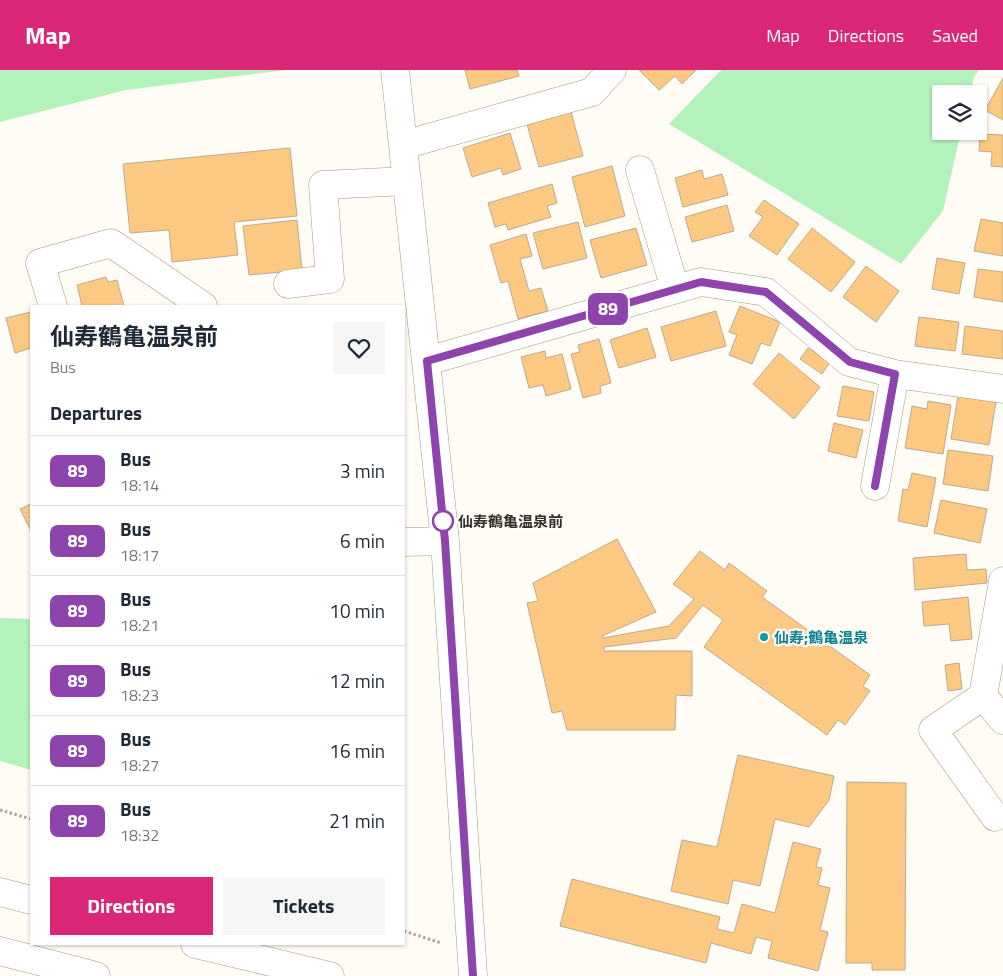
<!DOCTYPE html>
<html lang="en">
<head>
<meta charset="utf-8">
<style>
  body { margin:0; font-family:"Titillium Web","Noto Sans JP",sans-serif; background:#f6f6f7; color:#1f2937; height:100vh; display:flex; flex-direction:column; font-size:19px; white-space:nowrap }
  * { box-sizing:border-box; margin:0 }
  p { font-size:16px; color:#747a83 }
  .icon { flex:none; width:28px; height:28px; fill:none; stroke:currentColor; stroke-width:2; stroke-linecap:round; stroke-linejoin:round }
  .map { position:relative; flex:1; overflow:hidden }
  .panel { position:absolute; left:30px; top:235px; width:375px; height:640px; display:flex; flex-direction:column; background:#fff; border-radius:0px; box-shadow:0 1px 4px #0004 }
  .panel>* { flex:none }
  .badge { padding:0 10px; border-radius:8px; font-size:18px; line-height:32px }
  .fabs { position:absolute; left:932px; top:15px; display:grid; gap:10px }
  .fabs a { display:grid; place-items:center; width:55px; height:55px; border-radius:0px; background:#fff; box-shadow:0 1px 4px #0004; font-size:25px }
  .map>.badge { position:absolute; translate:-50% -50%; box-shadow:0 0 0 2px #fff }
  h2 { padding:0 20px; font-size:19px; line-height:45px }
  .round { display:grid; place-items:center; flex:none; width:52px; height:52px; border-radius:0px; background:#f6f6f7 }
  .overview { display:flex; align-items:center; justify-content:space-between; height:85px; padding:0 20px }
  h1 { font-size:24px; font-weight:700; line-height:38px }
  .action { display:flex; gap:10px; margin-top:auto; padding:10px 20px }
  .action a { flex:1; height:58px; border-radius:0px; background:#db2777; color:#fff; font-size:20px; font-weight:700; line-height:58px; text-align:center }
  .action a+a { background:#f6f6f7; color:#1f2937 }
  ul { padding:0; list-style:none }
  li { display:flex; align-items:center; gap:15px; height:70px; padding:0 20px; border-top:1px solid #e0e1e3 }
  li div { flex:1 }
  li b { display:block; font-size:19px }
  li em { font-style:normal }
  li .badge { min-width:55px; font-weight:700; text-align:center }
  header { display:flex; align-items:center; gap:30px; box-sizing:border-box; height:70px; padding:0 25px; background:#db2777; color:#fff }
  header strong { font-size:24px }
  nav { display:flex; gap:28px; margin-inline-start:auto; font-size:18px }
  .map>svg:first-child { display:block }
</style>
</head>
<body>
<header>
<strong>Map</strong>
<nav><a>Map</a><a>Directions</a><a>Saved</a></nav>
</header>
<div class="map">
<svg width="1003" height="906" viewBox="0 0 1003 906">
  <rect width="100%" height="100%" fill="#fffbf5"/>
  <path fill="#b3f2ba" d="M0 0H286L126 20 0 52Z
    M721 0H979L974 7 970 24H941V61H961L943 141 901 194 669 54Z
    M0 548 31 549V700L0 691Z"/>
  <path fill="#fbc981" stroke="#bdaa90" d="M465 0H517L519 6 470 19Z
    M639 0H695V1L682 14 675 6 659 20Z
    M1003 8V50L985 40Z
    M571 42 583 86 539 97 527 54Z
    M510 63 521 99 503 105 501 98 472 107 463 78Z
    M980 64 1003 65V97L991 96 992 82 979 81Z
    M290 78 297 146 234 152 238 185 172 192 169 160 130 163 123 94Z
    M612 96 625 146 585 157 572 107Z
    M702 100 704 109 722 104 728 125 683 137 675 108Z
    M552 114 557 133 547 136 551 147 508 160 506 154 495 157 488 133Z
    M764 130 799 154 777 185 749 166 763 147 755 142Z
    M727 135 734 161 692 172 685 147Z
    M981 149 1003 153V186L974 181Z
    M297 150 302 200 249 205 243 156Z
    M578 152 587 188 543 199 533 163Z
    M636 158 647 195 601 208 590 170Z
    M812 158 855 192 831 222 788 189Z
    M526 164 532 186 520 189 529 221 541 218 548 241 518 249 508 211 501 213 490 175Z
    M937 188 965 193 959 224 932 219Z
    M866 196 899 221 876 252 843 227Z
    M978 199 1003 202V232L974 227Z
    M106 207 108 212 117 210 124 236H82L77 215Z
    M740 236 780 252 770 276 761 273 752 294 729 285 737 265 729 262Z
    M716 241 726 276 671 291 661 257Z
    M31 242V278L15 283 6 248Z
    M919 247 959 252 955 281 915 276Z
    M965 256 1003 261V289L962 284Z
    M647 258 656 287 619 298 610 270Z
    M599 269 611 313 600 316 601 323 583 328 571 284 580 282 578 275Z
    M808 278 830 292 822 304 800 289Z
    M545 281 546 288 562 284 571 319 546 326 543 315 529 318 521 287Z
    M779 283 820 317 794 349 753 314Z
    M843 316 874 322 869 351 837 346Z
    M958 326 996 331 989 375 951 369Z
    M928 331 951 335 943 384 905 378 912 336 927 339Z
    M834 353 863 360 856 388 828 381Z
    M948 380 993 386 988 421 943 414Z
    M912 403 936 408 927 457 898 451 903 419 908 420Z
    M941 430 987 439 980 473 934 463Z
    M31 434V461L20 439Z
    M617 469 656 542 602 566 603 568 669 556 694 529 673 514 700 481 725 500 729 493 767 521 762 527 870 605 863 616 870 621 845 655 838 650 827 665 704 577 723 550 703 535 676 568 604 577V581H692V626L676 625 675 660H567L562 641 552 643 527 533 538 531 533 513Z
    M966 484 967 500 986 499 987 513 915 520 913 488Z
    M968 527 972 569 951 571 949 554 924 556 922 532Z
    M959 593 962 619 948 621 945 595Z
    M738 685 834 706 829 730 809 757 775 749 760 816 733 810 728 834 671 821 682 770 717 777Z
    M847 712 906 713 905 900H872V893H846Z
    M793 772 821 779 816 797 822 798 818 815 830 818 820 860 828 862 818 901 768 888 772 871 756 867 751 884 711 873 706 893 560 856 572 809 720 847 717 859 734 863 742 834 775 843Z"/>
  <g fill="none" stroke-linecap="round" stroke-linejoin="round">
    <g stroke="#a9977d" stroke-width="29">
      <path id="minor" d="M395 0 445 471 473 906
        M403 75 592 22 612 0
        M640 100 675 219
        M288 214 330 209 323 115 407 111
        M53 236 40 193 111 173 203 236
        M427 291 701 212 766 222 849 292 895 304 1003 319
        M875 416 895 304
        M404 472 445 471
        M1003 511 983 626 1003 650
        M983 626 933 660 995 747"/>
    </g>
    <g stroke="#a9977d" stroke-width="29">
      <path id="highway" d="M0 822 31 830
        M195 874 330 906
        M0 881 96 906"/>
    </g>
    <path stroke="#aba69e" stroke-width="3" stroke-dasharray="2.5 2.5" stroke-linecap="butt" d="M0 740 31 749
      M404 861 441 873"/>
    <use href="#minor" stroke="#fff" stroke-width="28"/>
    <use href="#highway" stroke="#fff" stroke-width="28"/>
  </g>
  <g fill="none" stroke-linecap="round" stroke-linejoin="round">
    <g stroke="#fff" stroke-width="11">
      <path id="line" d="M473 906 445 471 427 291 701 212 766 222 850 292 895 304 875 416"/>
    </g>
    <use href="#line" stroke="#8e44ad" stroke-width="8"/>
  </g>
  <circle fill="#fff" stroke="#8e44ad" stroke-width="2.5" cx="443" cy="451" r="10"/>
  <circle fill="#0f9aa8" stroke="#fff" stroke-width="2" cx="764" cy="567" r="5"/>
  <g text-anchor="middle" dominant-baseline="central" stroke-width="4.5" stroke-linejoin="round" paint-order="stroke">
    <g font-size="15" font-weight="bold" fill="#362e24" stroke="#fff" text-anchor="start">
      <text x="458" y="451">仙寿鶴亀温泉前</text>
    </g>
    <g font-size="15" font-weight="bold" fill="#0d838f" stroke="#fff" text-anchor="start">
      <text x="774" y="567">仙寿;鶴亀温泉</text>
    </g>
  </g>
</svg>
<div class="fabs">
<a><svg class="icon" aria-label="layers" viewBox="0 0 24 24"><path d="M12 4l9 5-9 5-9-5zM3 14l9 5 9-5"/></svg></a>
</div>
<b class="badge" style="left:608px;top:239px;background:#8e44ad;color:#fff">89</b>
<section class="panel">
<div class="overview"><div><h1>仙寿鶴亀温泉前</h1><p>Bus</p></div><a class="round"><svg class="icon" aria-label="heart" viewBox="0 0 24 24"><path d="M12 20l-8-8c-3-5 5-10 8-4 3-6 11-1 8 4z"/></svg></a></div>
<h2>Departures</h2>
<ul>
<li><span class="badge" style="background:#8e44ad;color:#fff">89</span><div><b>Bus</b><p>18:14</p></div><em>3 min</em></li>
<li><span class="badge" style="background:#8e44ad;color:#fff">89</span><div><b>Bus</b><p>18:17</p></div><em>6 min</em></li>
<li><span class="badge" style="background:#8e44ad;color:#fff">89</span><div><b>Bus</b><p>18:21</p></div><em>10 min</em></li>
<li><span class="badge" style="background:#8e44ad;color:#fff">89</span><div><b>Bus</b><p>18:23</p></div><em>12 min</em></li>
<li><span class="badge" style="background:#8e44ad;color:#fff">89</span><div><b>Bus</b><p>18:27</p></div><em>16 min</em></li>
<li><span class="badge" style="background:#8e44ad;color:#fff">89</span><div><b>Bus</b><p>18:32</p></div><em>21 min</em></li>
</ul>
<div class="action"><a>Directions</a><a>Tickets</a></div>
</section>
</div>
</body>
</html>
